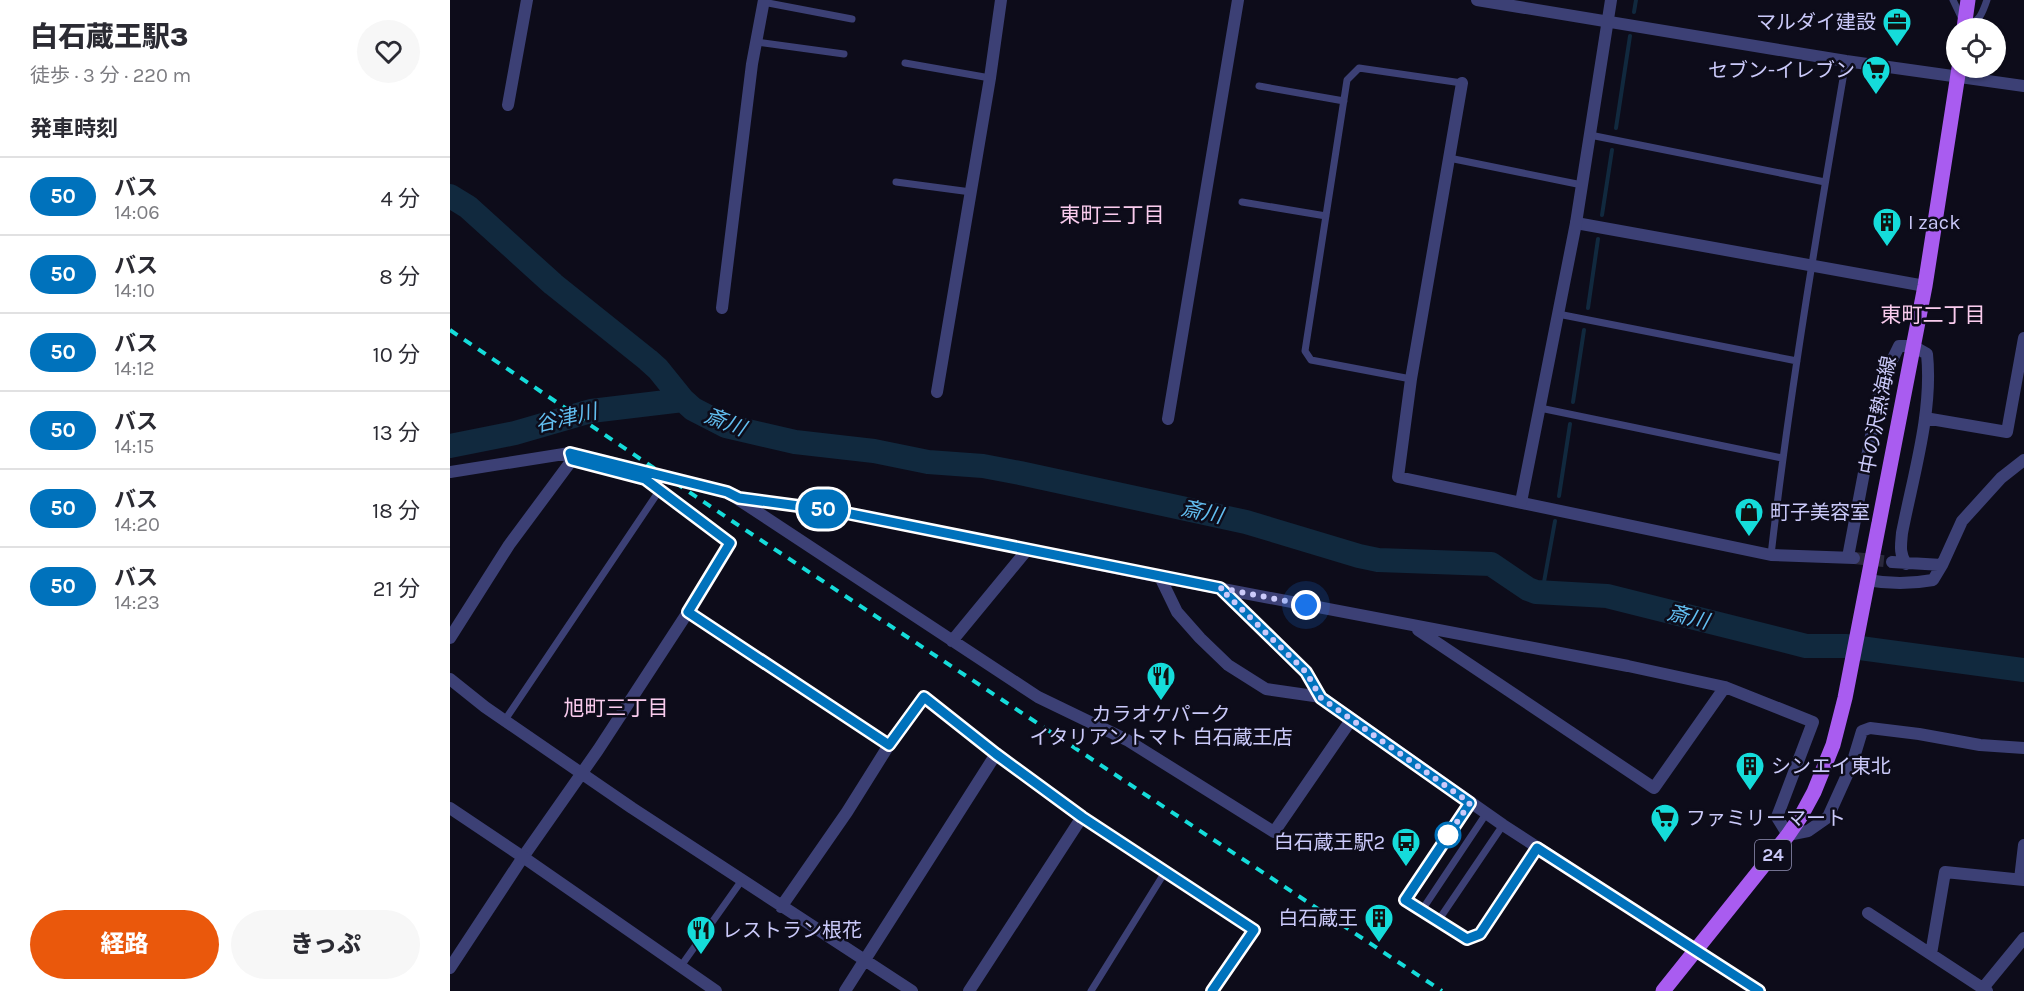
<!DOCTYPE html>
<html lang="ja">
<head>
<meta charset="utf-8">
<style>
  body { margin:0; font-family:Karla,"Noto Sans JP",sans-serif; background:#f7f7f7; color:#2b2b33; height:100vh; display:flex; flex-direction:column; font-size:22px; white-space:nowrap }
  * { box-sizing:border-box; margin:0 }
  p { font-size:20px; color:#7c7c81 }
  .icon { flex:none; width:33px; height:33px; fill:none; stroke:currentColor; stroke-width:2; stroke-linecap:round; stroke-linejoin:round }
  .map { position:relative; flex:1; overflow:hidden }
  .sheet { display:flex; flex-direction:column; background:#fff; width:450px }
  .sheet>* { flex:none }
  .badge { padding:0 12px; border-radius:20px; font-size:21px; line-height:39px }
  .buttons { position:absolute; left:1496px; top:18px; display:grid; gap:12px }
  .buttons a { display:grid; place-items:center; width:60px; height:60px; border-radius:50%; background:#fff; box-shadow:0 2px 4px #0004; font-size:30px }
  .you { position:absolute; width:30px; height:30px; margin:-15px; border:4px solid #fff; border-radius:50%; background:#1a73e8; box-shadow:0 0 0 9px #1a73e833 }
  .map>.badge { position:absolute; translate:-50% -50%; box-shadow:0 0 0 3px #fff }
  h2 { padding:0 30px; font-size:22px; line-height:54px }
  .round { display:grid; place-items:center; flex:none; width:63px; height:63px; border-radius:32px; background:#f7f7f7 }
  .summary { display:flex; align-items:center; justify-content:space-between; height:102px; padding:0 30px }
  h1 { font-size:28px; font-weight:800; line-height:45px }
  .action { display:flex; gap:12px; margin-top:auto; padding:12px 30px }
  .action a { flex:1; height:69px; border-radius:36px; background:#ea580c; color:#fff; font-size:24px; font-weight:800; line-height:69px; text-align:center }
  .action a+a { background:#f7f7f7; color:#2b2b33 }
  ul { padding:0; list-style:none }
  li { display:flex; align-items:center; gap:18px; height:78px; padding:0 30px; border-top:2px solid #e1e1e2 }
  li div { flex:1 }
  li b { display:block; font-size:22px }
  li em { font-style:normal }
  li .badge { min-width:66px; font-weight:700; text-align:center }
  main { display:flex; flex:1; min-height:0 }
  .map>svg:first-child { display:block }
</style>
</head>
<body>
<main>
<section class="sheet">
<div class="summary"><div><h1>白石蔵王駅3</h1><p>徒歩 · 3 分 · 220 m</p></div><a class="round"><svg class="icon" aria-label="heart" viewBox="0 0 24 24"><path d="M12 20l-8-8c-3-5 5-10 8-4 3-6 11-1 8 4z"/></svg></a></div>
<h2>発車時刻</h2>
<ul>
<li><span class="badge" style="background:#0072bc;color:#fff">50</span><div><b>バス</b><p>14:06</p></div><em>4 分</em></li>
<li><span class="badge" style="background:#0072bc;color:#fff">50</span><div><b>バス</b><p>14:10</p></div><em>8 分</em></li>
<li><span class="badge" style="background:#0072bc;color:#fff">50</span><div><b>バス</b><p>14:12</p></div><em>10 分</em></li>
<li><span class="badge" style="background:#0072bc;color:#fff">50</span><div><b>バス</b><p>14:15</p></div><em>13 分</em></li>
<li><span class="badge" style="background:#0072bc;color:#fff">50</span><div><b>バス</b><p>14:20</p></div><em>18 分</em></li>
<li><span class="badge" style="background:#0072bc;color:#fff">50</span><div><b>バス</b><p>14:23</p></div><em>21 分</em></li>
</ul>
<div class="action"><a>経路</a><a>きっぷ</a></div>
</section>
<div class="map">
<svg width="1574" height="991" viewBox="0 0 1574 991">
  <rect width="100%" height="100%" fill="#0d0c1a"/>
  <g fill="none" stroke-linecap="round" stroke-linejoin="round">
    <path stroke="#11293e" stroke-width="4" d="M1184 12 1186 0
      M1166 128 1180 36
      M1152 215 1162 150
      M1138 308 1148 239
      M1123 402 1134 330
      M1109 496 1120 424
      M1092 593 1105 521"/>
    <path stroke="#11293e" stroke-width="24" d="M0 196 18 207 103 284 198 360 208 369 233 400 243 409 276 426 345 442 424 451 478 462 533 466 570 473 796 522 909 556 928 560 1041 564 1078 589 1086 592 1157 596 1356 646H1395L1574 670
      M0 446 65 433 141 411 233 400"/>
    <path stroke="#2a283c" stroke-width="12" stroke-dasharray="12 6" stroke-linecap="butt" d="M1404 558 1442 562"/>
    <path stroke="#3c4075" stroke-width="7" d="M1503 0 1514 23C1530 24 1532 13 1537 0
      M313 2 402 19
      M306 42 394 54
      M455 63 540 78
      M809 86 894 101
      M1140 135 1375 182
      M999 158 1132 185
      M446 182 521 192
      M792 202 876 216
      M1108 314 1347 361
      M961 379 861 360 855 351 897 80 909 68 1012 83
      M1090 408 1332 458
      M1321 555C1340 389 1368 225 1396 61
      M55 720 209 491
      M1020 803 955 900 1017 939 1030 934 1087 848
      M972 910 1036 814
      M988 921 1053 825
      M231 966 292 880
      M641 991 715 872"/>
    <path stroke="#3c4075" stroke-width="12" d="M1012 83 961 379 948 477 1321 555 1404 558
      M58 105 77 0
      M1126 223 1475 286
      M272 308 302 64 314 0
      M487 392 540 78 551 0
      M1475 418 1557 432 1574 338
      M718 419 788 0
      M0 472 120 453 277 492 588 697 677 740 824 832 901 720
      M289 498 386 511 710 577 1178 666 1275 687 1363 722 1327 817 1338 835 1358 831 1378 817 1402 764 1412 731 1420 728 1469 734 1530 745 1574 748
      M1398 557 1431 383 1449 346H1463L1477 354C1483 412 1463 476 1452 533 1451 545 1449 553 1456 564
      M1442 562 1492 565 1512 521 1551 478 1574 460
      M710 577 727 612 750 638 778 665 816 689 871 697
      M1417 580C1439 584 1461 584 1483 580L1492 565
      M771 589 856 672 871 697
      M238 612 439 745
      M968 630 1204 788 1275 687
      M0 638 59 545 122 460 120 453
      M502 641 577 550
      M0 679 35 707 182 808 462 991
      M73 857 148 750 238 612 280 543 195 479 181 475
      M1570 879 1574 845
      M331 907 397 812 439 745 474 697 546 754 632 817 804 930 762 991
      M1418 913 1537 991
      M1481 954 1495 872 1574 880
      M1533 988 1574 938
      M395 991 546 754
      M519 991 632 817"/>
    <path stroke="#3c4075" stroke-width="12" d="M1027 0 1396 61 1574 86
      M1071 502 1126 223 1161 0
      M871 697 1053 825 1309 991
      M0 808 73 857 266 991
      M0 968 73 857"/>
    <path stroke="#a95cf0" stroke-width="15" d="M1514 28 1518 0
      M1213 991 1338 835 1351 816 1364 792 1383 745 1395 698 1475 286 1509 68"/>
    <path stroke="#15dcda" stroke-width="4" stroke-dasharray="9 8" stroke-linecap="butt" d="M0 330 282 521 992 991"/>
  </g>
  <g fill="none" stroke-linecap="round" stroke-linejoin="round">
    <g stroke="#fff" stroke-width="14">
      <path id="line" d="M762 991 804 930 632 817 546 754 474 697 439 745 238 612 280 543 195 479 122 460 120 453 277 492 289 498 386 511 770 588 856 672 871 698 1020 803 955 900 1017 939 1030 934 1087 848 1309 991"/>
    </g>
    <use href="#line" stroke="#0072bc" stroke-width="9"/>
    <path stroke="#cbcafa" stroke-width="6" stroke-dasharray="0 10.8" d="M856 605 770 588 856 672 871 698 1020 803 998 835"/>
  </g>
  <defs>
    <g id="office-pin" transform="scale(1.5)"><path d="M0 17L-7.5 6A9.5 9.5 0 1 1 7.5 6Z" fill="#15dcda" stroke="#0d0c1a"/><path d="M-6-3h4V-5.5h4V-3h4V5H-6ZM-1-4.5V-3h2v-1.5ZM-6 0V1H6V0Z" fill="#111"/></g>
    <g id="supermarket-pin" transform="scale(1.5)"><path d="M0 17L-7.5 6A9.5 9.5 0 1 1 7.5 6Z" fill="#15dcda" stroke="#0d0c1a"/><path d="M-6-5.5h2.5l.6 2H6L4.5 2H-2.5L-4.4-4H-6ZM-1.5 3.2a1.3 1.3 0 1 0 .1 0ZM3 3.2a1.3 1.3 0 1 0 .1 0Z" fill="#111"/></g>
    <g id="building-pin" transform="scale(1.5)"><path d="M0 17L-7.5 6A9.5 9.5 0 1 1 7.5 6Z" fill="#15dcda" stroke="#0d0c1a"/><path d="M-4-6H4V6H1V3H-1V6H-4ZM-2.5-4.3h1.7v1.8h-1.7ZM.8-4.3h1.7v1.8H.8ZM-2.5-1h1.7V.8h-1.7ZM.8-1h1.7V.8H.8Z" fill="#111"/></g>
    <g id="shop-pin" transform="scale(1.5)"><path d="M0 17L-7.5 6A9.5 9.5 0 1 1 7.5 6Z" fill="#15dcda" stroke="#0d0c1a"/><path d="M-5-2.5h2.3a2.7 3.5 0 0 1 5.4 0H5L5.5 6h-11ZM-1.5-2.5h3a1.5 2.3 0 0 0-3 0Z" fill="#111"/></g>
    <g id="restaurant-pin" transform="scale(1.5)"><path d="M0 17L-7.5 6A9.5 9.5 0 1 1 7.5 6Z" fill="#15dcda" stroke="#0d0c1a"/><path d="M-5-6h1v4h1v-4h1v4h1v-4h1v5L-1.5 .5V6h-2V.5L-5-1ZM5-6V6H3V1.5H1.5Q1.5-4 5-6Z" fill="#111"/></g>
    <g id="bus-pin" transform="scale(1.5)"><path d="M0 17L-7.5 6A9.5 9.5 0 1 1 7.5 6Z" fill="#15dcda" stroke="#0d0c1a"/><path d="M-5-6H5V4H4V6H2V4H-2V6H-4V4H-5ZM-3.5-4V0h7V-4ZM-3.5 1.2v1.5H-2V1.2ZM2 1.2v1.5H3.5V1.2Z" fill="#111"/></g>
  </defs>
  <g fill-rule="evenodd">
    <use href="#office-pin" x="1447" y="22"/>
    <use href="#supermarket-pin" x="1426" y="70"/>
    <use href="#building-pin" x="1437" y="222"/>
    <use href="#shop-pin" x="1299" y="512"/>
    <use href="#restaurant-pin" x="711" y="676"/>
    <use href="#building-pin" x="1300" y="766"/>
    <use href="#supermarket-pin" x="1215" y="818"/>
    <use href="#bus-pin" x="956" y="842"/>
    <use href="#building-pin" x="929" y="918"/>
    <use href="#restaurant-pin" x="251" y="930"/>
  </g>
  <circle fill="#fff" stroke="#0072bc" stroke-width="3" cx="998" cy="835" r="12"/>
  <g text-anchor="middle" dominant-baseline="central" stroke-width="5" stroke-linejoin="round" paint-order="stroke">
    <rect fill="#0d0c1a" stroke="#9291b7" stroke-width="1.5" x="1305" y="840" width="36" height="30" rx="4.5"/>
    <g font-size="18" font-weight="bold" fill="#cbcafa">
      <text x="1323" y="855">24</text>
    </g>
    <g font-size="20" fill="#cbcafa" stroke="#0d0c1a" text-anchor="start">
      <text x="1426" y="22" text-anchor="end">マルダイ建設</text>
      <text x="1405" y="70" text-anchor="end">セブン-イレブン</text>
      <text x="1458" y="222">I zack</text>
      <text x="1320" y="512">町子美容室</text>
      <text x="711" y="714" text-anchor="middle">カラオケパーク<tspan x="711" dy="23">イタリアントマト 白石蔵王店</tspan></text>
      <text x="1321" y="766">シンエイ東北</text>
      <text x="1236" y="818">ファミリーマート</text>
      <text x="935" y="842" text-anchor="end">白石蔵王駅2</text>
      <text x="908" y="918" text-anchor="end">白石蔵王</text>
      <text x="272" y="930">レストラン根花</text>
    </g>
    <g font-size="20" fill="#cbcafa" stroke="#0d0c1a">
      <text transform="translate(1428 415) rotate(-79)">中の沢熱海線</text>
    </g>
    <g font-size="21" fill="#faccee" stroke="#0d0c1a">
      <text x="662" y="215">東町三丁目</text>
      <text x="1483" y="315">東町二丁目</text>
      <text x="166" y="708">旭町三丁目</text>
    </g>
    <g font-size="21" font-style="italic" fill="#62bef0" stroke="#0d0c1a">
      <text transform="translate(116 418) rotate(-13)">谷津川</text>
      <text transform="translate(275 422) rotate(21)">斎川</text>
      <text transform="translate(752 512) rotate(12)">斎川</text>
      <text transform="translate(1238 617) rotate(14)">斎川</text>
    </g>
  </g>
</svg>
<div class="buttons">
<a><svg class="icon" aria-label="locate" viewBox="0 0 24 24"><circle cx="12" cy="12" r="6"/><path d="M12 2v4M12 18v4M2 12h4M18 12h4"/></svg></a>
</div>
<div class="you" style="left:856px;top:605px"></div>
<b class="badge" style="left:373px;top:509px;background:#0072bc;color:#fff">50</b>
</div>
</main>
</body>
</html>
